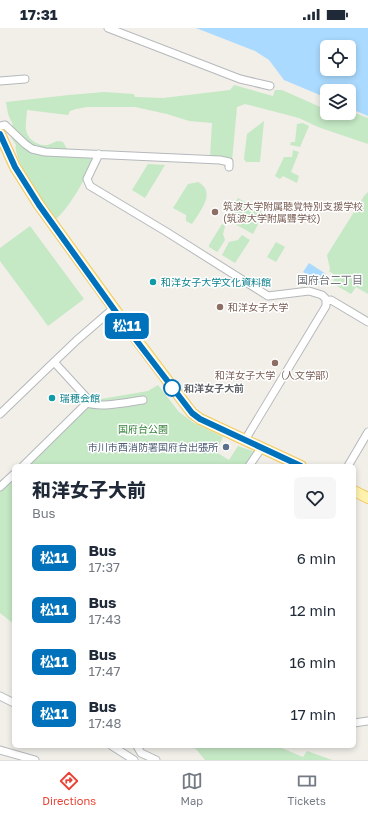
<!DOCTYPE html>
<html lang="en">
<head>
<meta charset="utf-8">
<style>
  body { margin:0; font-family:"Golos Text","Noto Sans JP",sans-serif; background:#f6f6f7; color:#1f2937; height:100vh; display:flex; flex-direction:column; font-size:15px; white-space:nowrap }
  * { box-sizing:border-box; margin:0 }
  p { font-size:13px; color:#747a83 }
  .icon { flex:none; width:22px; height:22px; fill:none; stroke:currentColor; stroke-width:2; stroke-linecap:round; stroke-linejoin:round }
  .map { position:relative; flex:1; overflow:hidden }
  .side { position:absolute; left:12px; top:436px; width:344px; height:284px; display:flex; flex-direction:column; background:#fff; border-radius:6px; box-shadow:0 2px 6px #0003 }
  .side>* { flex:none }
  .badge { padding:0 8px; border-radius:6px; font-size:14px; line-height:26px }
  .controls { position:absolute; left:320px; top:12px; display:grid; gap:8px }
  .controls a { display:grid; place-items:center; width:36px; height:36px; border-radius:6px; background:#fff; box-shadow:0 2px 6px #0003; font-size:20px }
  .map>.badge { position:absolute; translate:-50% -50%; box-shadow:0 0 0 2px #fff }
  .round { display:grid; place-items:center; flex:none; width:42px; height:42px; border-radius:6px; background:#f6f6f7 }
  .summary { display:flex; align-items:center; justify-content:space-between; height:68px; padding:0 20px }
  h1 { font-size:19px; font-weight:800; line-height:30px }
  ul { padding:0; list-style:none }
  li { display:flex; align-items:center; gap:12px; height:52px; padding:0 20px }
  li div { flex:1 }
  li b { display:block; font-size:15px }
  li em { font-style:normal }
  li .badge { min-width:44px; font-weight:700; text-align:center }
  .status { display:flex; justify-content:space-between; align-items:center; height:28px; padding:0 20px; background:#fff; direction:ltr }
  .status svg { height:11px; fill:currentColor }
  .tab-bar { display:flex; justify-content:space-around; align-items:center; height:56px; border-top:1px solid #e0e1e3; background:#fff; font-size:11px; color:#747a83 }
  .tab-bar a { display:grid; justify-items:center; gap:2px }
  .tab-bar .selected { color:#ea4335 }
  .map>svg:first-child { display:block }
</style>
</head>
<body>
<div class="status"><b>17:31</b><svg viewBox="0 0 49 12"><path d="M0 12V9h3v3zM5 12V6h3v6zM10 12V3h3v9zM15 12V0h3v12zM26 1h20v11H26zM47 4h2v5h-2z"/></svg></div>
<div class="map">
<svg width="368" height="732" viewBox="0 0 368 732">
  <rect width="100%" height="100%" fill="#f1efe8"/>
  <path fill="#c5e8c5" d="M234 57 273 68 275 62H282L327 82V85H334L344 89 350 83 368 90V116L318 99 299 90 245 76 237 79 232 133 210 130 212 95 189 93 167 86 135 79H87L76 81 70 83 68 87 27 82C27 88 25 96 26 102 27 111 39 119 48 117 54 115 56 112 63 114L71 128 93 129 94 132C85 150 71 178 56 191 46 177 12 132 16 117L5 100 13 97 8 86 6 74 69 67 104 64 134 66 135 69 163 70 230 62Z
    M264 93 260 134H246L244 131 247 106Z
    M303 95 309 98 300 119 290 117 291 114H295L297 96Z
    M293 122 299 124 291 144 299 148 297 155 283 148 280 151 275 148 284 129H292Z
    M148 136 165 137 145 170 132 162Z
    M198 154C217 164 200 183 192 196L186 193V187L173 180 188 156Z
    M368 164V266L356 259 351 266 332 255 336 248 329 243 330 241 327 227 364 168Z
    M238 170 264 185 253 206 226 191Z
    M222 196 225 198 223 206 225 212 218 223 217 224 209 219V217Z
    M30 198 84 271 48 298 0 233V220Z
    M242 207 250 212 235 235 222 227 229 214 238 212Z
    M276 214 285 219 276 234 267 229Z
    M158 357 179 384 194 395 223 409 216 424 229 432 238 418 255 424 245 438H23L88 376 95 372 148 363Z
    M14 447V596L0 585V461Z
    M187 718H277L303 729 307 723 332 732H205L196 721Z"/>
  <path fill="#aadaff" fill-rule="evenodd" d="M196 0H368V88L349 80V63H327V70L284 52 269 32 255 23ZM327 19H349V41H327Z
    M309 235 326 246 320 256 303 244Z"/>
  <g fill="none" stroke-linecap="round" stroke-linejoin="round">
    <g stroke="#b5b8bc" stroke-width="9">
      <path id="street" d="M108 0 240 51 270 58
        M0 53 25 51
        M0 98 5 97 25 116 32 121 45 124 220 132 229 134V139
        M99 126 87 151 90 158 165 203 268 268 309 263 322 267 326 271V278L245 412
        M327 273 331 272 368 294
        M87 375C102 380 128 374 143 372
        M0 386 54 334
        M23 438 87 375V370L54 334 77 312 114 280
        M249 438 262 419
        M348 438 368 404
        M0 459 14 446
        M0 668 14 675
        M354 695 368 693
        M112 718 134 732
        M137 718 141 725 156 732
        M0 722 35 732"/>
    </g>
    <g stroke="#f2c960" stroke-width="12">
      <path id="primary" d="M0 106 15 139 39 177 137 312 192 385 200 391 301 438
        M354 463 368 470"/>
    </g>
    <use href="#street" stroke="#fff" stroke-width="7"/>
    <use href="#primary" stroke="#fff2af" stroke-width="10"/>
  </g>
  <g fill="none" stroke-linecap="round" stroke-linejoin="round">
    <g stroke="#fff" stroke-width="9">
      <path id="line" d="M0 106 15 139 39 177 136 312 192 385 200 391 301 438"/>
    </g>
    <use href="#line" stroke="#0072bc" stroke-width="6"/>
  </g>
  <g fill="#8d6e63" stroke="#fff" stroke-width="1.5">
    <circle cx="215" cy="184" r="4"/>
    <circle cx="220" cy="279" r="4"/>
    <circle cx="275" cy="335" r="4"/>
  </g>
  <g fill="#0f9aa8" stroke="#fff" stroke-width="1.5">
    <circle cx="153" cy="254" r="4"/>
    <circle cx="52" cy="370" r="4"/>
  </g>
  <circle fill="#fff" stroke="#0072bc" stroke-width="2" cx="172" cy="360" r="8"/>
  <circle fill="#5c6f8a" stroke="#fff" stroke-width="1.5" cx="226" cy="419" r="4"/>
  <g text-anchor="middle" dominant-baseline="central" stroke-width="3" stroke-linejoin="round" paint-order="stroke">
    <g font-size="10" fill="#785e54" stroke="#fff" text-anchor="start">
      <text x="223" y="178">筑波大学附属聴覚特別支援学校<tspan x="223" dy="12">(筑波大学附属聾学校)</tspan></text>
      <text x="228" y="279">和洋女子大学</text>
      <text x="275" y="347" text-anchor="middle">和洋女子大学（人文学部）</text>
    </g>
    <g font-size="10" fill="#0d838f" stroke="#fff" text-anchor="start">
      <text x="161" y="254">和洋女子大学文化資料館</text>
      <text x="60" y="370">瑞穂会館</text>
    </g>
    <g font-size="10" font-weight="bold" fill="#5f6368" stroke="#fff" text-anchor="start">
      <text x="184" y="360">和洋女子大前</text>
    </g>
    <g font-size="10" fill="#348238" stroke="#fff">
      <text x="143" y="401">国府台公園</text>
    </g>
    <g font-size="10" fill="#4e5e75" stroke="#fff" text-anchor="end">
      <text x="218" y="419">市川市西消防署国府台出張所</text>
    </g>
    <g font-size="11" fill="#70757a" stroke="#fff">
      <text x="330" y="251">国府台二丁目</text>
    </g>
  </g>
</svg>
<div class="controls">
<a><svg class="icon" aria-label="locate" viewBox="0 0 24 24"><circle cx="12" cy="12" r="6"/><path d="M12 2v4M12 18v4M2 12h4M18 12h4"/></svg></a>
<a><svg class="icon" aria-label="layers" viewBox="0 0 24 24"><path d="M12 4l9 5-9 5-9-5zM3 14l9 5 9-5"/></svg></a>
</div>
<b class="badge" style="left:127px;top:298px;background:#0072bc;color:#fff">松11</b>
<section class="side">
<div class="summary"><div><h1>和洋女子大前</h1><p>Bus</p></div><a class="round"><svg class="icon" aria-label="heart" viewBox="0 0 24 24"><path d="M12 20l-8-8c-3-5 5-10 8-4 3-6 11-1 8 4z"/></svg></a></div>
<ul>
<li><span class="badge" style="background:#0072bc;color:#fff">松11</span><div><b>Bus</b><p>17:37</p></div><em>6 min</em></li>
<li><span class="badge" style="background:#0072bc;color:#fff">松11</span><div><b>Bus</b><p>17:43</p></div><em>12 min</em></li>
<li><span class="badge" style="background:#0072bc;color:#fff">松11</span><div><b>Bus</b><p>17:47</p></div><em>16 min</em></li>
<li><span class="badge" style="background:#0072bc;color:#fff">松11</span><div><b>Bus</b><p>17:48</p></div><em>17 min</em></li>
</ul>
</section>
</div>
<nav class="tab-bar">
<a class="selected"><svg class="icon" aria-label="directions" viewBox="0 0 24 24"><path d="M12 3l9 9-9 9-9-9zM9 14v-3h6M13 9l2 2-2 2"/></svg>Directions</a>
<a><svg class="icon" aria-label="map" viewBox="0 0 24 24"><path d="M3 6l6-2 6 2 6-2v14l-6 2-6-2-6 2zM9 4v14M15 6v14"/></svg>Map</a>
<a><svg class="icon" aria-label="tickets" viewBox="0 0 24 24"><path d="M3 7h18v10H3zM15 7v10"/></svg>Tickets</a>
</nav>
</body>
</html>
